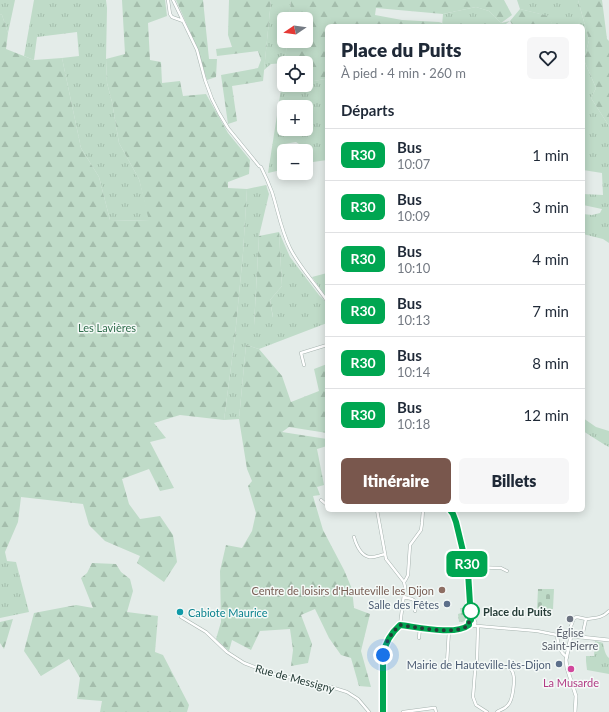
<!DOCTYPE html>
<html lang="fr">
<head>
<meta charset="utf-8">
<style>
  body { margin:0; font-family:Lato,sans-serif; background:#f6f6f7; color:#1f2937; height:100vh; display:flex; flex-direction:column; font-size:15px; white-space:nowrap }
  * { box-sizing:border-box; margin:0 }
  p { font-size:13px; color:#747a83 }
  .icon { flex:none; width:22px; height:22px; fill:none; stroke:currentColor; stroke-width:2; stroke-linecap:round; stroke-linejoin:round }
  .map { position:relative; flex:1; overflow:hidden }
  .details { position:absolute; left:325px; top:24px; width:260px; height:488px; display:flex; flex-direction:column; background:#fff; border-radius:6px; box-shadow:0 2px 10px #0003 }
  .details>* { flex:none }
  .badge { padding:0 8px; border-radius:6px; font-size:14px; line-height:26px }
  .needle { width:26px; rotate:257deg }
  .buttons { position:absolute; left:277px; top:12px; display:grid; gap:8px }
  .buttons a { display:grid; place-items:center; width:36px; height:36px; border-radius:6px; background:#fff; box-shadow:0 2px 10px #0003; font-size:20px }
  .you { position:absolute; width:20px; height:20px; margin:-10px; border:3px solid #fff; border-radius:50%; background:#1a73e8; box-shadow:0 0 0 6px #1a73e833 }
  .map>.badge { position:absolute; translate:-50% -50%; box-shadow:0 0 0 2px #fff }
  h2 { padding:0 16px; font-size:15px; line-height:36px }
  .round { display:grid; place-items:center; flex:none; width:42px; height:42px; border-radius:6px; background:#f6f6f7 }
  .overview { display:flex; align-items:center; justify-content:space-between; height:68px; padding:0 16px }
  h1 { font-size:19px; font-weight:800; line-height:30px }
  .action { display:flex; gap:8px; margin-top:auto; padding:8px 16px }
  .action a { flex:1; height:46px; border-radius:6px; background:#79574d; color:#fff; font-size:16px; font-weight:800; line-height:46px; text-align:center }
  .action a+a { background:#f6f6f7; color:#1f2937 }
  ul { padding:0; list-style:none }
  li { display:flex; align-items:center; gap:12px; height:52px; padding:0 16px; border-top:1px solid #e0e1e3 }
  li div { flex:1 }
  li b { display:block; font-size:15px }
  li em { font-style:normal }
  li .badge { min-width:44px; font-weight:700; text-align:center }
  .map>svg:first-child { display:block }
</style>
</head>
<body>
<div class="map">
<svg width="609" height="712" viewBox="0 0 609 712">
  <defs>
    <pattern id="grass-tufts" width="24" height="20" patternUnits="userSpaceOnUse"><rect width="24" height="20" fill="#bfdbc8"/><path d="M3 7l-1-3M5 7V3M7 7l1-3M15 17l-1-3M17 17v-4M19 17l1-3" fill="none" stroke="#a4bdac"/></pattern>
    <pattern id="forest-firs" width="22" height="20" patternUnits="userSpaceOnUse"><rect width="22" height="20" fill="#bfdbc8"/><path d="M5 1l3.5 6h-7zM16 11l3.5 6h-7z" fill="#a4bdac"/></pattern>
    <pattern id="cemetery-stones" width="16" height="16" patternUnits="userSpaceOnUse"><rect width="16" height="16" fill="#bfdbc8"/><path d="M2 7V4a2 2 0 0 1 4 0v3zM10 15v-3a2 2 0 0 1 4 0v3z" fill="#a4bdac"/></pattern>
    <pattern id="park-dots" width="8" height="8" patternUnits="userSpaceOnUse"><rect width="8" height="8" fill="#bfdbc8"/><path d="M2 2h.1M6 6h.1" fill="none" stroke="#a4bdac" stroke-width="1.8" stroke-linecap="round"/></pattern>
  </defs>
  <rect width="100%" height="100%" fill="#e4ece9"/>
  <path fill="url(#grass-tufts)" fill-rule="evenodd" d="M0 0H15L8 33 2 15 0 14Z
    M34 0H106L107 8 106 59 107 83 112 102 119 143 139 179 150 221 110 220 99 177 81 148 62 58 79 56 77 32 37 37 34 60 24 56Z
    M271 0H291L289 19H284V41H287L285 63 271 64 264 70Z
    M517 0H578L589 40 584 60 596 88 591 98 609 126V243L603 239 583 234V214L592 215 600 213 602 209 583 205V194L603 195 602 173 583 170V26H553L548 16 520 9Z
    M476 7 489 11 501 23 510 21 503 26H442L443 14Z
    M284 70V85H306V80L308 82 325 79 327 127V160L306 163V151H303L302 146 296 142 284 144 281 170 268 173ZM284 107H306V129H284Z
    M266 185 269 194 259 236 254 325 273 317 270 300 282 286 279 232 290 257 319 295 325 301 327 305V323L259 349 246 345 239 419 224 420 235 336 243 253 247 189Z
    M327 273V298L312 277Z
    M583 418 596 427 609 431V447L605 445 583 431Z
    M0 552H5L7 561 16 562 29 612 0 618Z
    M595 641 600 642 603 643C604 648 605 655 609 658V674L587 670 586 661V656H594Z"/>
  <path fill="url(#forest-firs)" d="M122 0H165L167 16 148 23 150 60 161 62 162 83 180 81 183 96 206 94 228 133 250 160 249 174 228 182V188L247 189 243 253 235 336 224 420 180 415 154 423 166 438 150 442 174 488 160 491 149 469 122 479 129 504 140 519 160 516 173 535 177 562 164 582 137 563 140 556 105 541 89 525 83 504 21 497 18 522 5 552H0V14L2 15 8 33 6 49 34 60 62 58 81 148 99 177 110 220 149 221 139 179 119 143 112 102 107 83 106 59 125 54Z
    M176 0H203L209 59H217L216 77 207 80 198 50Z
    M229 0H271L263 81 232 86 237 121 228 124 221 75 258 68 261 60 258 51 217 56 216 49 232 47 228 35Z
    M291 0H504L512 15 501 23 489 11 476 7 443 14 376 8 375 15 402 20 439 22 442 23V26H327V127L325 79 308 82 306 80V63H285L287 41H306V19H289Z
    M578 0H602L607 39 609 41V126L591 98 596 88 584 60 589 40Z
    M520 9 549 16 553 26H513L510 21Z
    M279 232 282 286 270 300 273 318 254 326 259 236Z
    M246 345 259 349 282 376 291 402 319 391 314 369 327 364V433L289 427 282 432 327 439V446L317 449 324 485 317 487 320 495 313 496 323 530 344 570 352 589 354 608 370 614 361 651 371 687 359 686 351 658 341 655 329 638 315 609 301 615 312 644 308 663 291 666 293 650 290 629 260 631 251 650 232 640 229 651 216 639 221 622 220 571 226 545 242 548 252 531 256 513 248 486 252 481 247 469 239 419Z
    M92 563 116 564 121 572 130 579 133 591 127 612 158 616 155 652 163 655 189 705 187 712H100L102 701 77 699 80 678 69 659 41 676 24 651 34 613 76 605 93 608 81 578 87 573Z
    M13 619 4 649 0 643V622Z"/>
  <path fill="url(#cemetery-stones)" d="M538 589H554L553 609H537Z"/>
  <path fill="url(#park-dots)" d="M460 608H467V612H468L466 621 459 622 458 614 461 613Z"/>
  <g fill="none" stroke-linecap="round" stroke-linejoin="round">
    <g stroke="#a7b4b0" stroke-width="3.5">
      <path id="minor" d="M168 0 170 14 172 17 183 21
        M173 0 197 50 205 80 212 99 219 113 228 128 259 166 261 167C265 175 269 184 272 192 278 211 281 230 290 248 300 268 315 283 327 301
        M304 365 301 353 327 345
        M321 500 327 505
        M377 510 386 559 404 582
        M450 510 453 514 456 522 468 572 471 620 469 622V625
        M354 537C356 544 360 555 369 557 374 558 380 555 385 554
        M467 567 501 568 507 571
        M404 597 412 599 415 601 416 604 415 611
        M181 617 206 632 227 652 244 663 267 672 331 687 347 692 358 699 369 712
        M471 620H473C476 621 476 624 474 625
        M400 625C417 627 456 636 469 625L472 626H478L537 631 557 635 571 636
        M400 625 405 587 404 582 406 579 408 575 410 545 421 530 422 523 423 510
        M478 626 477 661 475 671 473 697 476 705 487 712
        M557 635C558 644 559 652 567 657
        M566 636 571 626 574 618 577 617 586 619
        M582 637 586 619C595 618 603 618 609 611
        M419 638 420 627
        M447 663 449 630
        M476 666 507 667C510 668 510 668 512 671 516 677 513 700 508 705 505 709 500 710 497 712
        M383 712V660L384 649 389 637 396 629 400 625
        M403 712 433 708H435L436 712"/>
    </g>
    <g stroke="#a7b4b0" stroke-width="4">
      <path id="tertiary" d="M575 712 576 696 567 668 566 660 571 636 609 640"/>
    </g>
    <use href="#minor" stroke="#fff" stroke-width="2.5"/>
    <use href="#tertiary" stroke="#fff" stroke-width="3"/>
  </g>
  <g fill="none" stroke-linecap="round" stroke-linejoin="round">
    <g stroke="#fff" stroke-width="9">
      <path id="line" d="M383 712V655C385 643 391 633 400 625 417 627 455 636 469 625V622L471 620 468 572 456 522 453 514 450 510"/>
    </g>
    <use href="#line" stroke="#00a651" stroke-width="6"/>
    <path stroke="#253c37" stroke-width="4" stroke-dasharray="0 7.2" d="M383 655C385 643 391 633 400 625 417 627 455 636 469 625V622L471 620V609V611"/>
  </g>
  <circle fill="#8d6e63" stroke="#f4f9f7" stroke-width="1.5" cx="442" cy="590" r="4"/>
  <g fill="#5c6f8a" stroke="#f4f9f7" stroke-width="1.5">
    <circle cx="447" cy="604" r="4"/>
    <circle cx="559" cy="664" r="4"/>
  </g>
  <circle fill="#fff" stroke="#00a651" stroke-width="2" cx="471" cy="611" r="8"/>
  <circle fill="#0f9aa8" stroke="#f4f9f7" stroke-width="1.5" cx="180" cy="612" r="4"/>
  <circle fill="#6b7280" stroke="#f4f9f7" stroke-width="1.5" cx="570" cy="619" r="4"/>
  <circle fill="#d1479c" stroke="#f4f9f7" stroke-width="1.5" cx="571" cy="669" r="4"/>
  <g text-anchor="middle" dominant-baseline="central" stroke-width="3" stroke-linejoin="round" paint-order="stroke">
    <g font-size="11" fill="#326f4e" stroke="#f4f9f7">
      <text x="107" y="327">Les Lavières</text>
    </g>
    <g font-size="11" fill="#785e54" stroke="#f4f9f7" text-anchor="end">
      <text x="434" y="590">Centre de loisirs d'Hauteville les Dijon</text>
    </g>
    <g font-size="11" fill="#4e5e75" stroke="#f4f9f7" text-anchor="end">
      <text x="439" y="604">Salle des Fêtes</text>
      <text x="551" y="664">Mairie de Hauteville-lès-Dijon</text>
    </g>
    <g font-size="11" font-weight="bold" fill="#253c37" stroke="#f4f9f7" text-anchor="start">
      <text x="483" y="611">Place du Puits</text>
    </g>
    <g font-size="11" fill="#0d838f" stroke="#f4f9f7" text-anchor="start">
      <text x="188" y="612">Cabiote Maurice</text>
    </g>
    <g font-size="11" fill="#5b616d" stroke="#f4f9f7">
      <text x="570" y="632">Église<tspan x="570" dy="13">Saint-Pierre</tspan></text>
    </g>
    <g font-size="11" fill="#253c37" stroke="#f4f9f7">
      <text transform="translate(295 678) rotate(15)">Rue de Messigny</text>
    </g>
    <g font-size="11" fill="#b23c85" stroke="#f4f9f7">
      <text x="571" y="682">La Musarde</text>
    </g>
  </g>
</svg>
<div class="buttons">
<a><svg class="needle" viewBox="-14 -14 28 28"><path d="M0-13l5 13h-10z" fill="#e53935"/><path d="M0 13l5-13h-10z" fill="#747a83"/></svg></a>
<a><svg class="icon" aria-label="locate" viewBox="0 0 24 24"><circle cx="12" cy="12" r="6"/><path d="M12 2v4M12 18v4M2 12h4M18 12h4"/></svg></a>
<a>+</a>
<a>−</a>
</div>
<div class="you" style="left:383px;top:655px"></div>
<b class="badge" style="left:467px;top:564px;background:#00a651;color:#fff">R30</b>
<section class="details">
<div class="overview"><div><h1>Place du Puits</h1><p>À pied · 4 min · 260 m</p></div><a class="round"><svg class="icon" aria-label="heart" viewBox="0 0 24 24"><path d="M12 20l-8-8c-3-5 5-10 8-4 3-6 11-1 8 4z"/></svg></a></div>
<h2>Départs</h2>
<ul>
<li><span class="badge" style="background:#00a651;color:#fff">R30</span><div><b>Bus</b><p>10:07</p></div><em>1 min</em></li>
<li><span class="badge" style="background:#00a651;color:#fff">R30</span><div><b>Bus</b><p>10:09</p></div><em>3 min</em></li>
<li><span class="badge" style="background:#00a651;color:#fff">R30</span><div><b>Bus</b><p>10:10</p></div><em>4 min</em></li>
<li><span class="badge" style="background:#00a651;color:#fff">R30</span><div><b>Bus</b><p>10:13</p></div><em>7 min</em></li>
<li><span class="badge" style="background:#00a651;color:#fff">R30</span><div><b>Bus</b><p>10:14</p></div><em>8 min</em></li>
<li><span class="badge" style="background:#00a651;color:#fff">R30</span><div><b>Bus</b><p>10:18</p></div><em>12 min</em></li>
</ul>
<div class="action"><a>Itinéraire</a><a>Billets</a></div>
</section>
</div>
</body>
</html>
